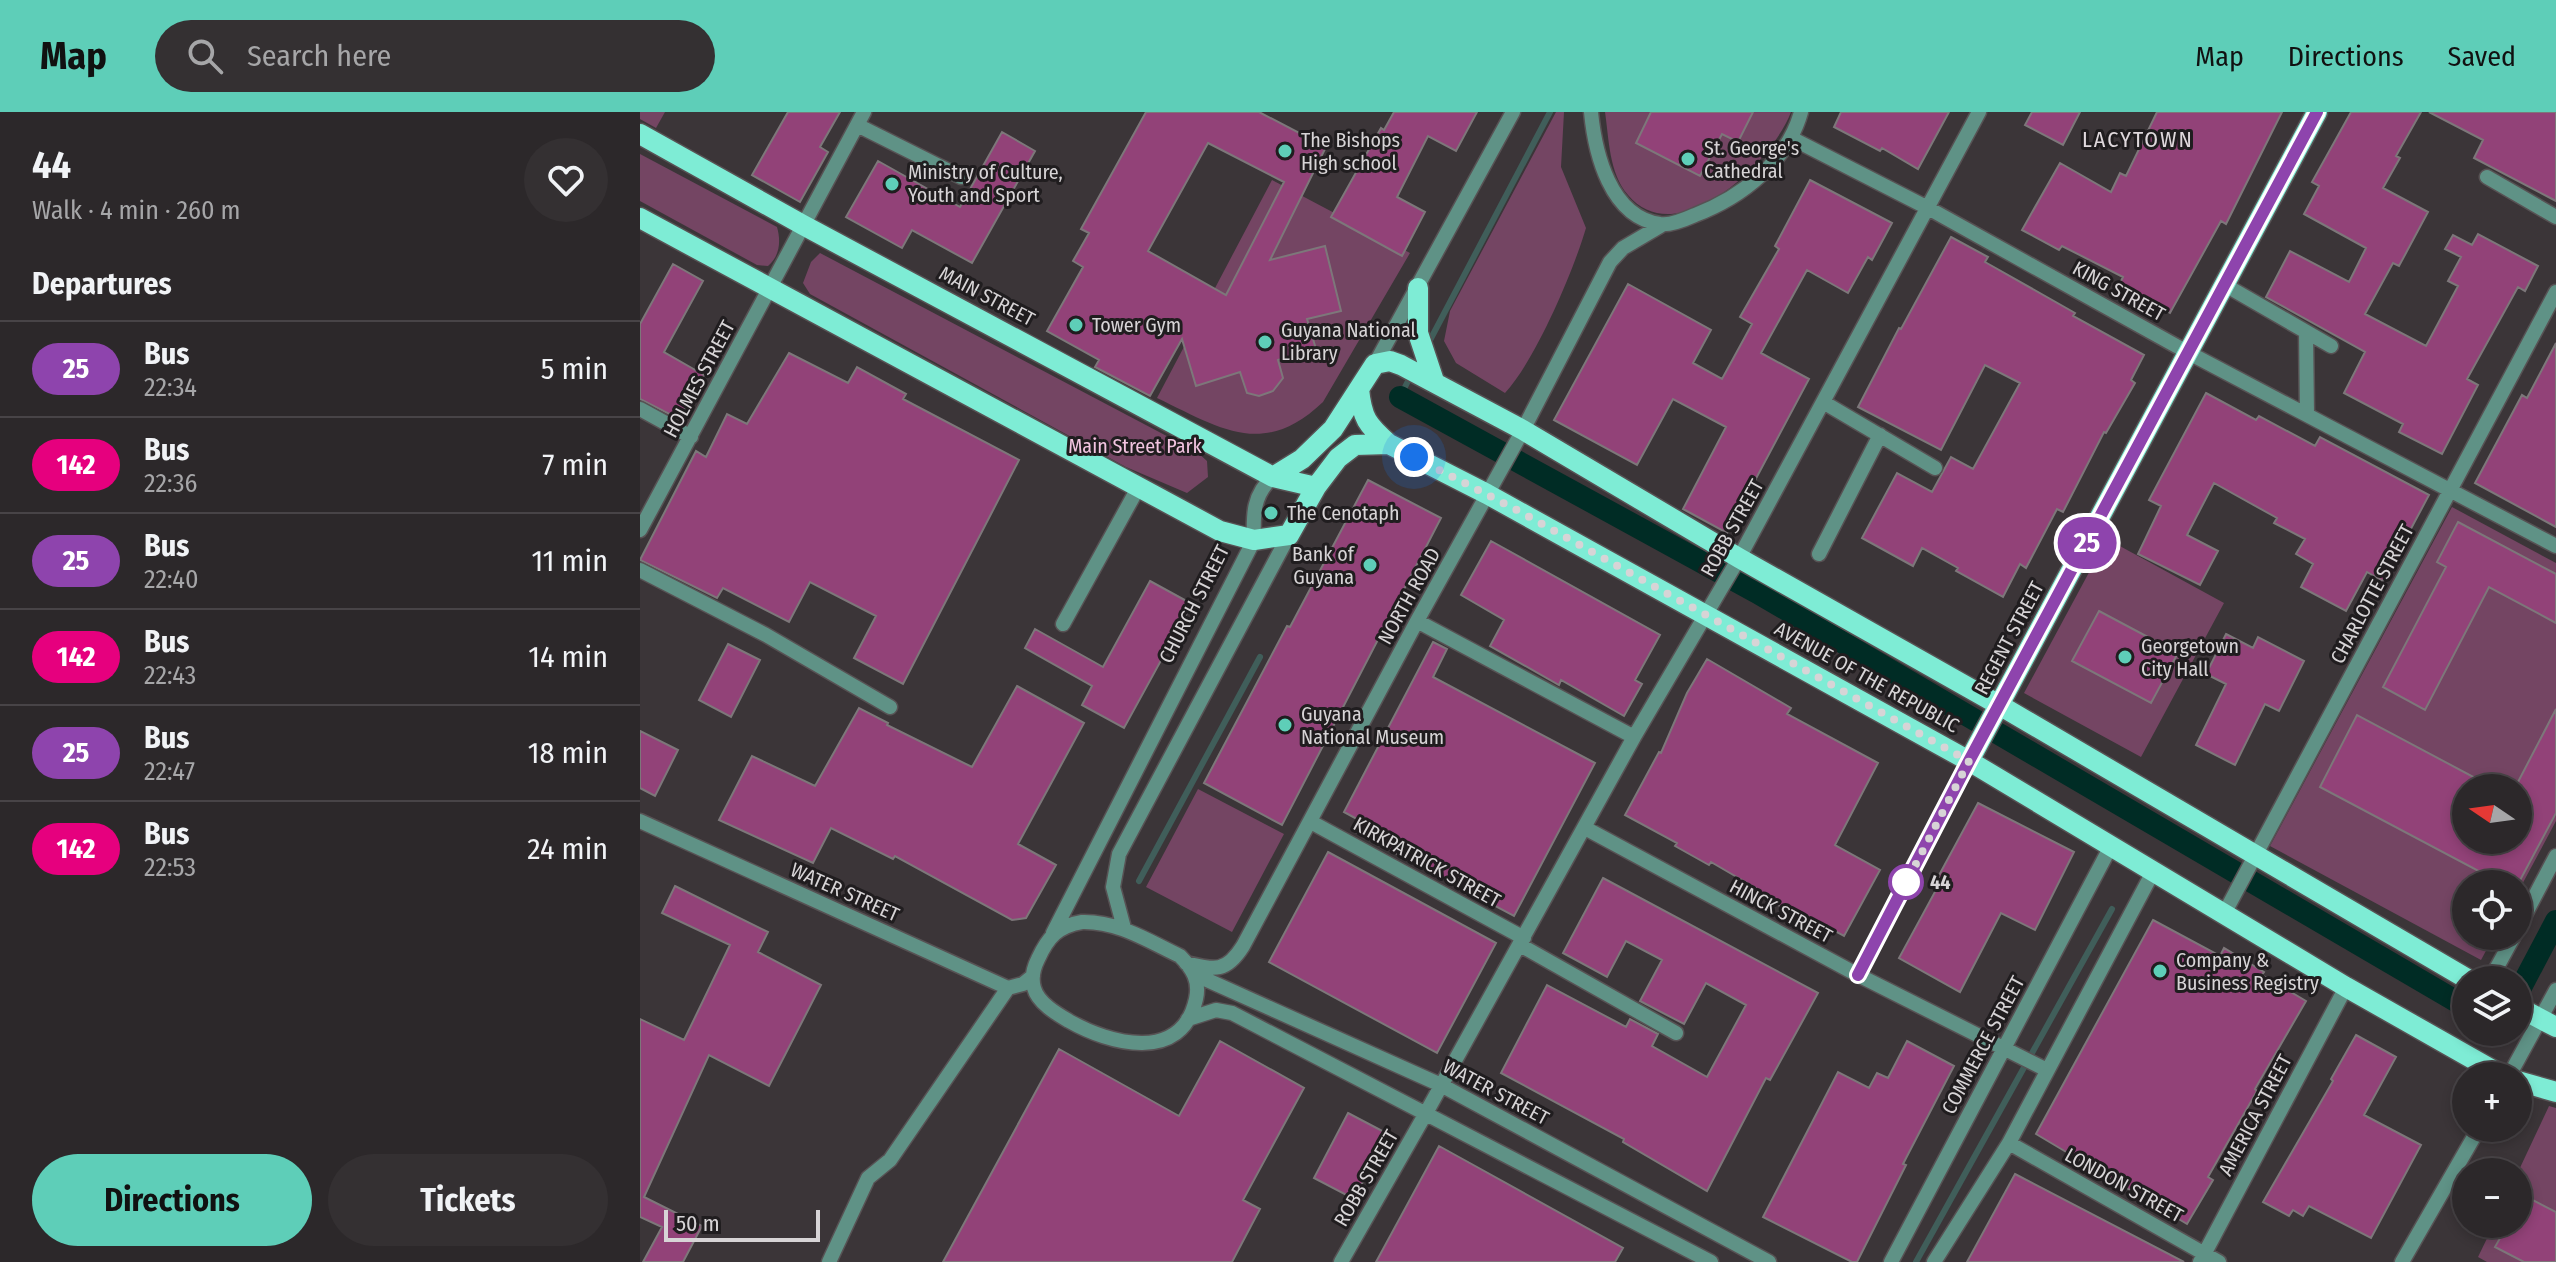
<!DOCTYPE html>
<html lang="en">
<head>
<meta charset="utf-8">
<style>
  body { margin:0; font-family:"Fira Sans Condensed",sans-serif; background:#343032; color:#f1f3f6; height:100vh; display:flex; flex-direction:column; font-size:30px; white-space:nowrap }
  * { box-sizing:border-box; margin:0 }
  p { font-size:26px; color:#a6a6a8 }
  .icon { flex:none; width:44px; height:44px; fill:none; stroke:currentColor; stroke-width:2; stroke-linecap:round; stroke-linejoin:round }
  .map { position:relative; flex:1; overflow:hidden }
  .details { display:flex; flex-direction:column; background:#2c282a; width:640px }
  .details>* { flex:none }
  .badge { padding:0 16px; border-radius:26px; font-size:28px; line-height:52px }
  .needle { width:52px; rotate:283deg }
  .controls { position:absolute; left:1812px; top:662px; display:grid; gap:16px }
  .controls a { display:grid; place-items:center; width:80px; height:80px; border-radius:50%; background:#2c282a; box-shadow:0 4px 12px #0003,0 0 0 2px #484447; font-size:40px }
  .scale { position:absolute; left:24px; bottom:20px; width:156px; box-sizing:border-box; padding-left:8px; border:4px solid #d7d4d6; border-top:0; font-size:22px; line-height:28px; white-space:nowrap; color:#d7d4d6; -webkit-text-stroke:6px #201d1f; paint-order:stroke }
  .you { position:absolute; width:40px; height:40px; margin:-20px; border:6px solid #fff; border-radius:50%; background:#1a73e8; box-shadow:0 0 0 12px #1a73e833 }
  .map>.badge { position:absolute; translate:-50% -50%; box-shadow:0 0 0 4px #fff }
  h2 { padding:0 32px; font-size:30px; line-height:72px }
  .round { display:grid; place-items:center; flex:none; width:84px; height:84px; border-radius:42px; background:#343032 }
  .head { display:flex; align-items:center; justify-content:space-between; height:136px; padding:0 32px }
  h1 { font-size:38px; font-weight:700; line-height:60px }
  .button { display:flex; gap:16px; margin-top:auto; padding:16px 32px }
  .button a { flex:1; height:92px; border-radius:48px; background:#5eceb8; color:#111; font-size:32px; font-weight:700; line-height:92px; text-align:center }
  .button a+a { background:#343032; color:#f1f3f6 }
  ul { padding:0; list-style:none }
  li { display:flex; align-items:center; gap:24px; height:96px; padding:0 32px; border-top:2px solid #484447 }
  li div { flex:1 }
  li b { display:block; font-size:30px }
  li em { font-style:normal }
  li .badge { min-width:88px; font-weight:700; text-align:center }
  header { display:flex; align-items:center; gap:48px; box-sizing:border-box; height:112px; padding:0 40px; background:#5eceb8; color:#111 }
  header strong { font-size:38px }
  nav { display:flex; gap:44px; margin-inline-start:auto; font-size:28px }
  .search { width:560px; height:72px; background:#343032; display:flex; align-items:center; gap:20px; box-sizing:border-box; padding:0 28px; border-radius:44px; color:#a6a6a8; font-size:30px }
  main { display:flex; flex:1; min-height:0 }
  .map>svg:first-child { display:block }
</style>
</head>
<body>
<header>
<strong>Map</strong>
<div class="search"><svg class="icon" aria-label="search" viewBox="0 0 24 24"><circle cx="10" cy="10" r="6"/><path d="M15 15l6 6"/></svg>Search here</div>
<nav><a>Map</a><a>Directions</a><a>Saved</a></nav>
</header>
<main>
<section class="details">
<div class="head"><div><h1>44</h1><p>Walk · 4 min · 260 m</p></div><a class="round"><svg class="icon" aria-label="heart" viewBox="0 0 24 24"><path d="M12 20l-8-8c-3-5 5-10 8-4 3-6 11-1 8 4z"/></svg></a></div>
<h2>Departures</h2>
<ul>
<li><span class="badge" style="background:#8e44ad;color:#fff">25</span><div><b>Bus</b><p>22:34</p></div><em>5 min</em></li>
<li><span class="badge" style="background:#e6007e;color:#fff">142</span><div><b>Bus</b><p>22:36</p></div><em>7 min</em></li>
<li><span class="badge" style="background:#8e44ad;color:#fff">25</span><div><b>Bus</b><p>22:40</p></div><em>11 min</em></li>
<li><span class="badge" style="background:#e6007e;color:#fff">142</span><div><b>Bus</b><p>22:43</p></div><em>14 min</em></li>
<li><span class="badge" style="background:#8e44ad;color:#fff">25</span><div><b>Bus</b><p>22:47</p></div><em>18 min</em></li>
<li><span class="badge" style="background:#e6007e;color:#fff">142</span><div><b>Bus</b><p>22:53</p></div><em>24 min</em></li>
</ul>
<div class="button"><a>Directions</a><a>Tickets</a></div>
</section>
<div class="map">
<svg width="1916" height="1150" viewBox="0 0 1916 1150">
  <rect width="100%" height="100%" fill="#3b3538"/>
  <path fill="#744563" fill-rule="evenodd" d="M0 0H25L16 16 0 7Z
    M916 0H924L921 55 946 116C933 160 896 247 865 281L816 251 804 229 810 199Z
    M965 0H1011L996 31 1060 64 1082 22 1113 0H1151C1133 49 1038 142 988 83 969 61 969 27 965 0Z
    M0 42 137 115C141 129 140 144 128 154L117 153 0 89Z
    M632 68 770 141 683 290C623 347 580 316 517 286Z
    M180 141 557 340 567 349 568 365 547 381 486 355 170 182 163 171 171 150Z
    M1812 395 1916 451V709L1878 780V772H1826V824H1854L1841 848 1630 734ZM1826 676H1878V728H1826Z
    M1467 427 1584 491 1501 645 1384 581ZM1459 499 1538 541 1511 591 1433 549Z
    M558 677 644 722 592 820 506 775Z
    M1909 994 1916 996V1150H1847L1838 1145 1854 1112H1878V1060Z"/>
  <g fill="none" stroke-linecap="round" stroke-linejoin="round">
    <path stroke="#405e5a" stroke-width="6" d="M788 232 910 0
      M760 285 771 263
      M499 769 620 545
      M1276 1150 1472 797"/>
    <path stroke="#002c25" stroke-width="22" d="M760 285 1116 480 1826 895
      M1878 881 1916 809"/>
  </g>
  <path fill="#924278" stroke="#7d777a" stroke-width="2" fill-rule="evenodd" d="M148 0H200L180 35 188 40 160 90 112 63Z
    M506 0H619L686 35 630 148 685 134 701 199 667 207 676 237 638 248 643 266 633 279 619 284 607 281 600 260 556 274 542 227 510 284 455 255 459 248 407 219 443 155 433 149 449 121 441 117ZM568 31 644 70 586 183 508 139Z
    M754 0H837L816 39 788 24 757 85 785 100 762 144 691 105 741 16 744 18Z
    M1011 0H1113L1098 30 1082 22 1060 64 996 31Z
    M1201 0H1309L1278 57 1242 36 1240 39 1194 15Z
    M1392 0H1440L1423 33 1385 13Z
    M1517 0H1642L1586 112 1581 109 1530 201 1479 173 1483 165 1422 134 1419 138 1382 118 1420 51 1471 80 1480 61 1486 64Z
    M1711 0H1781L1756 44 1760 46 1743 76 1788 100 1759 154 1753 151 1725 202 1786 234 1818 174 1808 169 1821 145 1805 137 1813 123 1832 133 1838 122 1898 154 1885 179 1878 175 1827 267 1838 273 1802 342 1759 320 1763 312 1704 281 1725 240 1626 185 1650 139 1709 170 1726 136 1664 102 1679 74 1672 70Z
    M1789 0H1916V89L1834 46 1843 28Z
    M362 20 395 39 332 151 272 118 262 136 206 105 238 49 320 95Z
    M1170 68 1252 111 1232 148 1228 145 1208 181 1167 158 1121 241 1169 267 1087 421 1043 397 1086 315 1033 287 997 353 914 308 988 172 1071 218 1053 251 1082 267 1112 212 1100 205 1139 137 1135 134Z
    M1311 125 1348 145 1345 150 1435 201 1433 204 1504 243 1491 268 1495 271 1466 321 1464 320 1423 400 1417 397 1386 456 1380 452 1363 485 1316 459 1318 456 1282 436 1273 454 1222 426 1257 361 1292 380 1311 345 1333 357 1380 271 1345 253 1301 338 1218 295 1259 216 1261 217Z
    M33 152 63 169 24 240 64 263 39 307 0 287V212Z
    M1916 231V415L1835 371 1882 283 1887 286Z
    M149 241 208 271 217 255 266 282 263 287 379 348 263 572 214 546 236 504 170 470 149 510 83 476 77 486 0 448 56 339 66 345 87 302 107 312Z
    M1566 281 1616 308 1619 304 1675 334 1680 325 1789 383 1743 469 1727 460 1706 499 1661 475 1673 452 1656 442 1665 427 1634 411 1637 406 1574 371 1547 423 1578 439 1560 473 1498 442 1521 394 1509 388Z
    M728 368 801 406 642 713 564 671 647 514 650 515Z
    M1818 410 1916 462V511L1849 475 1785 598 1743 575 1806 455 1797 450Z
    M851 429 1020 523 995 568 1002 572 984 604 921 568 919 573 850 534 864 508 821 483Z
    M510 469 552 492 484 616 442 593 452 574 385 536 395 517 463 555Z
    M1459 499 1538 541 1511 591 1432 549Z
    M1586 522 1613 536 1618 525 1664 549 1639 599 1625 592 1595 653 1556 633 1586 572 1566 562Z
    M793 530 807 537 793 565 955 651 874 804 712 718 717 707 704 700Z
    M88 532 120 548 91 605 59 588Z
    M1067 547 1151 596 1147 602 1238 651 1195 733 1240 758 1204 824 1156 798 1154 802 1117 781 1119 778 1071 750 1069 753 1035 734 1037 731 985 703 1019 640 1021 641 1047 581Z
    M377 574 444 611 378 732 416 753 386 806 372 808 255 744 253 747 191 716 173 751 79 708 112 644 175 674 219 596 248 611 247 613 332 655Z
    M1916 597V701L1878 772H1863L1680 675 1717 603 1854 676H1826V728H1878V670Z
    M0 619 38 638 15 684 0 676Z
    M1338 691 1434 740 1395 818 1361 801 1320 880 1259 846 1302 767 1298 765Z
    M688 740 856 831 797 941 629 850Z
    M963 766 1178 881 1130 968 1126 966 1067 1079 983 1030 984 1027 861 961 907 873 986 915 990 907 1018 922 1012 934 1067 965 1106 893 1066 871 1044 912 1000 889 1022 848 986 829 967 865 923 841Z
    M35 774 128 820 118 840 181 873 129 974 69 943 4 1085 62 1114 43 1150H3L22 1115 0 1105V907L44 928 90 833 22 801Z
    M1513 808 1580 844 1584 836 1624 860 1622 863 1666 889 1615 977 1617 979 1568 1065 1573 1068 1547 1112 1396 1022Z
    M1716 923 1756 945 1724 1003 1781 1033 1731 1126 1669 1094 1663 1104 1653 1098 1649 1104 1623 1090 1693 969 1691 967Z
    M580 929 664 976 603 1088 620 1097 592 1150H303L419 937 539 1004Z
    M1267 929 1314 954 1263 1052 1266 1053 1217 1150H1212L1123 1105 1198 960 1229 976 1237 961 1248 966Z
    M708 1001 748 1022 714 1087 674 1066Z
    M799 1034 983 1136 975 1150H736Z
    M1375 1062 1544 1150H1327Z
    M1883 1083 1916 1100V1150H1884L1855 1135 1868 1112H1878V1092Z"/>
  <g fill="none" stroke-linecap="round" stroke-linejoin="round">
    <g stroke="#575254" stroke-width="17">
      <path id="minor" d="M951 0C955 41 970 105 1020 112 1030 114 1046 107 1055 103 1102 85 1147 50 1161 0
        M217 13 321 65
        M1151 26 1288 96 1549 241 1916 434
        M1847 65 1916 105
        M1585 173 1691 234
        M1666 220 1667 302
        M735 252 873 0
        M1183 290 1295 356
        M0 297 51 325
        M0 418 224 0
        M1179 442 1240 323
        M0 458 126 523 250 595
        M777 509 994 625
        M423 512 498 376
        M0 709 368 876 383 872 393 864
        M671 710 884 826
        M945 716 1218 863 1407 958
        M1584 802 1916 180
        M442 810C478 809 508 829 540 844 553 857 560 869 556 887 542 952 469 932 429 909 417 902 398 891 394 876 391 866 394 855 398 847 408 825 418 814 442 810Z
        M484 816 473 775 479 742 649 423
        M1878 816 1916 744
        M413 821 614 428C613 403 613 382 633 365
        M880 833 1036 921
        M546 851C575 858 586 861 603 834L777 509 883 318 970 150 983 136 1022 113
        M556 863 801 973 1129 1150
        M1218 863 1329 649
        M1850 868 1874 824
        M548 907 576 898 592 901 1071 1150
        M1869 964 1916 878
        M1369 1031 1579 1150
        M189 1150 228 1066 250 1048 368 876
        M701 1150 786 1001 994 625 1099 446 1339 0
        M1251 1150 1471 734
        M1294 1150 1369 1031 1513 760
        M1560 1150 1706 875
        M1762 1150 1839 1016"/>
    </g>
    <g stroke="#575254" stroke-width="23">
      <path id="major" d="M0 22 163 113 633 365 676 375
        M0 106 580 419 614 428 649 423 676 375 698 346 715 333 749 332 847 382 1329 649 1706 875 1863 964
        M778 176V221L794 269
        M719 277C722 306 727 313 749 332
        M633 365 662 347 693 317 735 252 750 249 761 253 883 318 1099 446 1361 594 1829 868
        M1329 649 1677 0
        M1878 895 1916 915
        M1878 969 1916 980"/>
    </g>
    <use href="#minor" stroke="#5f9286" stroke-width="14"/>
    <use href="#major" stroke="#7eecd5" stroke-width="20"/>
  </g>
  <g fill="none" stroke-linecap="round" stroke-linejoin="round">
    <g stroke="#fff" stroke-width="18">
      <path id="line" d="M1218 863 1329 649 1677 0"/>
    </g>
    <use href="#line" stroke="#8e44ad" stroke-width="12"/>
    <path stroke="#d7d4d6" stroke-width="8" stroke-dasharray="0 14.4" d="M774 345 875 397 1329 649 1260 783 1266 770"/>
  </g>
  <g fill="#5eceb8" stroke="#201d1f" stroke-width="3">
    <circle cx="645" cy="39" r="8"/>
    <circle cx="1048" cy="47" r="8"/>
    <circle cx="252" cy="72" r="8"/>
    <circle cx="436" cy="213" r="8"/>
    <circle cx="625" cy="230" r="8"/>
    <circle cx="631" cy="401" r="8"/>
    <circle cx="730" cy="453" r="8"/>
    <circle cx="1485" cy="545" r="8"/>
    <circle cx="645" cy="613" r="8"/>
    <circle cx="1520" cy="859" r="8"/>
  </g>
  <circle fill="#fff" stroke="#8e44ad" stroke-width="4" cx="1266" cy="770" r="16"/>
  <g text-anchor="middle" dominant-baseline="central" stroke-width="6" stroke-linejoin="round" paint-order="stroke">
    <g font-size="20" fill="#d7d4d6" stroke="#201d1f" text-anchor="start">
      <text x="661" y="28">The Bishops<tspan x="661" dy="23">High school</tspan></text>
      <text x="1064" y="36">St. George's<tspan x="1064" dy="23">Cathedral</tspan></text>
      <text x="268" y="60">Ministry of Culture,<tspan x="268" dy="23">Youth and Sport</tspan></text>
      <text x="452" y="213">Tower Gym</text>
      <text x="641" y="218">Guyana National<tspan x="641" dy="23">Library</tspan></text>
      <text x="647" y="401">The Cenotaph</text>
      <text x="714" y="442" text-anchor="end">Bank of<tspan x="714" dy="23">Guyana</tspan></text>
      <text x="1501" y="534">Georgetown<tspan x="1501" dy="23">City Hall</tspan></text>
      <text x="661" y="602">Guyana<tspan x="661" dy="23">National Museum</tspan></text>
      <text x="1536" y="848">Company &amp;<tspan x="1536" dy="23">Business Registry</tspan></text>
    </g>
    <g font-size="20" fill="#d7d4d6" stroke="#201d1f">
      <text transform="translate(1479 179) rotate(29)">KING STREET</text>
      <text transform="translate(347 184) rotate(28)">MAIN STREET</text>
      <text transform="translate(59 267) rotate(-62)">HOLMES STREET</text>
      <text transform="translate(1092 416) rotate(-61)">ROBB STREET</text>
      <text transform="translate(1732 482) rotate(-62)">CHARLOTTE STREET</text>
      <text transform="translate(769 484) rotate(-61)">NORTH ROAD</text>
      <text transform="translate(554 492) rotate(-63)">CHURCH STREET</text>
      <text transform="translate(1369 526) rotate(-62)">REGENT STREET</text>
      <text transform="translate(1227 565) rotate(29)">AVENUE OF THE REPUBLIC</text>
      <text transform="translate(787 750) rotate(29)">KIRKPATRICK STREET</text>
      <text transform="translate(205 780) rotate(24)">WATER STREET</text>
      <text transform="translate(1141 799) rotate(28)">HINCK STREET</text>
      <text transform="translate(1343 933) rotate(-62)">COMMERCE STREET</text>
      <text transform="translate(856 980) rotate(28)">WATER STREET</text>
      <text transform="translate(1615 1003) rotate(-62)">AMERICA STREET</text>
      <text transform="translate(726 1066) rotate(-60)">ROBB STREET</text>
      <text transform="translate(1484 1073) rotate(29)">LONDON STREET</text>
    </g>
    <g font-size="20" fill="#f2c4e0" stroke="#201d1f">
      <text x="495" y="334">Main Street Park</text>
    </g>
    <g font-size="20" font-weight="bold" fill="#d7d4d6" stroke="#201d1f" text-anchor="start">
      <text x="1290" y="770">44</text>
    </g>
    <g font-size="22" letter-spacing="2" fill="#dfd8dc" stroke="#201d1f">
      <text x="1498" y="27">LACYTOWN</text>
    </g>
  </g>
</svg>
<div class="controls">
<a><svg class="needle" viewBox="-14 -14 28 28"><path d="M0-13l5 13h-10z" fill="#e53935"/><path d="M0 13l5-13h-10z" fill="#a6a6a8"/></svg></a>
<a><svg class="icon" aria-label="locate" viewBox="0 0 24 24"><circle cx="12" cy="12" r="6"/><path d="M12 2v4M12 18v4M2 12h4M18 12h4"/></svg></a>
<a><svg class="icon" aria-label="layers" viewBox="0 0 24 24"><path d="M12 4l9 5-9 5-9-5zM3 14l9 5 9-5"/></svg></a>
<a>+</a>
<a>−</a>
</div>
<div class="scale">50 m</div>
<div class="you" style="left:774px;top:345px"></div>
<b class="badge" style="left:1447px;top:431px;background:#8e44ad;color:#fff">25</b>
</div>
</main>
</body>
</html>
